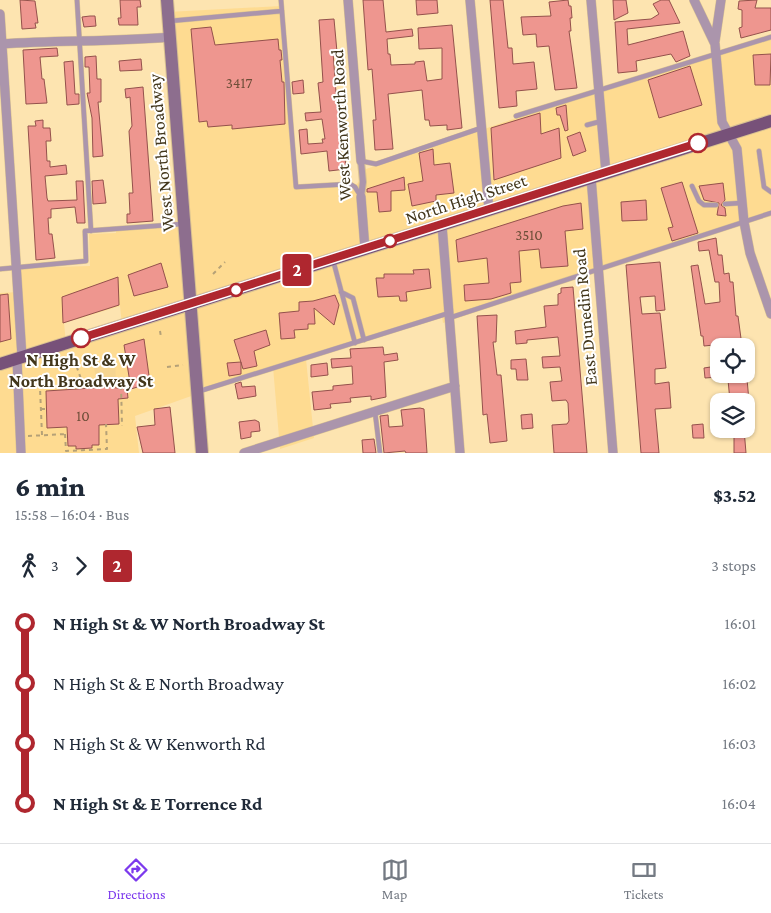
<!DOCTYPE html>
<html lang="en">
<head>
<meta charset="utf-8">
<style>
  body { margin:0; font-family:"Crimson Pro",serif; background:#f6f6f7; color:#1f2937; height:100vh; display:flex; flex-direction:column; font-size:19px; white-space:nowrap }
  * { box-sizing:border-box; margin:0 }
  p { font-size:16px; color:#747a83 }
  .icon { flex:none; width:28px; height:28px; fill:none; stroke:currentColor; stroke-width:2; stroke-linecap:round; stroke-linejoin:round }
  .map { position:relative; height:453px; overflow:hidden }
  .side { display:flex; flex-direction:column; background:#fff; flex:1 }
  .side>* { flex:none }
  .badge { padding:0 10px; border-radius:4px; font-size:18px; line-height:32px }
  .tools { position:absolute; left:710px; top:338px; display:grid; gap:10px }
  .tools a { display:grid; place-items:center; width:45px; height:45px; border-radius:10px; background:#fff; box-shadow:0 1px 4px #0004; font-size:25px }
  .map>.badge { position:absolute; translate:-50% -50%; box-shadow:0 0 0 2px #fff }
  .legs { display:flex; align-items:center; gap:8px; height:55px; padding:0 15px; font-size:16px }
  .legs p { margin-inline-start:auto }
  .summary { display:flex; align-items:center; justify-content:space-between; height:85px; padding:0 15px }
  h1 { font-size:28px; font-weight:800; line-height:38px }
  ul { padding:0 15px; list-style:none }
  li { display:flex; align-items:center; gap:18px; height:60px; font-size:19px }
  li i { display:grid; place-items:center; width:8px; height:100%; margin:0 6px; background:currentColor }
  li i::after { content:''; width:12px; height:12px; margin:-6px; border:4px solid; border-radius:50%; background:#fff }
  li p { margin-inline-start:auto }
  li:first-child i { background:linear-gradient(#0000 50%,currentColor 0) }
  li:last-child i { background:linear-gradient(currentColor 50%,#0000 0) }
  .tab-bar { display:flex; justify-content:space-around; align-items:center; height:70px; border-top:1px solid #e0e1e3; background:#fff; font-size:14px; color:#747a83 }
  .tab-bar a { display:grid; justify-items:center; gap:2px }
  .tab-bar .on { color:#7c3aed }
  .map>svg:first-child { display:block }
</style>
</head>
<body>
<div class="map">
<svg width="771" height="453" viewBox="0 0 771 453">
  <rect width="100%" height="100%" fill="#fde4b0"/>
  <path fill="#fedb91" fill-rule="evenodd" d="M281 6 298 189 357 184 366 169 596 91 771 36V214L600 269 443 323 442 317 306 359 314 438 280 449 273 367 135 416 139 453H0V293L19 292 17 268 90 266 89 234 116 233V228L186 222 168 12ZM120 306 122 325 66 343 64 323Z"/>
  <path fill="#f6d591" d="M115 358 116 383 97 381 94 368H96V364Z"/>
  <path fill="#ee968f" stroke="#94514c" d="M20 0 35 1 38 23H35L36 28 22 29Z
    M120 0H140L141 7H137L138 25H119L118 18H121Z
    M363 0H383L386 32 412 29 413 36 387 39 388 54H390L391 65 415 64V62L424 61 427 81 442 79V48L419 49 418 28 452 25 462 128 447 130V125L430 126 429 120H425L422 90 388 94 393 149 375 150 373 120H376L372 69 368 70Z
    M416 0H437L438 13 417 15Z
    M490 0H503L508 48H512L513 64 534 62 537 89 516 91 517 106 499 108Z
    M568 0 569 6H571L572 18H570L571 31H569L577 88 555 90 549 46 537 47 536 34 523 35 521 17 551 16 549 2Z
    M613 0H626L628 13 614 20Z
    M661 0H669L680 23 627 29 628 45 683 31 690 56 676 62 671 54 636 61 637 71 618 73 615 22 651 19 659 14 653 4Z
    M757 0 755 8H771V30L741 38 739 28 742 27V10L738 9 739 1Z
    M90 16H95L96 26 84 27 82 17Z
    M334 19 337 52H333L336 93 341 132V157H345L346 169 329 171 327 151 301 154 299 130 307 129 308 144 323 143 322 139H325L322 119 306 121 305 113 321 112 318 83 323 82 319 20Z
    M211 27 215 45 278 39 279 50H281L282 60H280L282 82H284L285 124 232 129V125L208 127 207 121 199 122 191 29Z
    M57 48 58 56 40 57 42 79H44L47 103 26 104 23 50Z
    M771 54 770 85H755L753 55Z
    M96 56 97 79H101V102H98L103 156 93 157 92 118 87 93H90L89 67H85V57Z
    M141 59 142 70 120 71 119 61Z
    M73 61 75 94H79V104L67 105 64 62Z
    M690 66 702 105 659 118 648 80Z
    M303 80 304 93 293 94 292 82Z
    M143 87 153 221 127 223V214H130L129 193H133L129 131 132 126 130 97 126 98 125 89Z
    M566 105 568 130 565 131 560 115H557L556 108Z
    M540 113 541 134 559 128 561 158 494 180 491 128Z
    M43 120V128H50L51 141H46L47 161H50V167L66 165 67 174 45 176 47 198 48 201 77 200 76 181H83L85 223H77L75 207 51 209V218H48L49 234H52L55 258 36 260 28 126H36L35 121Z
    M580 132 586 151 573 156 567 137Z
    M433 149 434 165 450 163 454 193 436 195V201L412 206 408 184 423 181 419 153Z
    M404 177 405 190 391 191V211L379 212 377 192H367V189Z
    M103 180 106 203 93 204 92 181Z
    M682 182 698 233 672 241 668 228 673 227 661 188Z
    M723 183 725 200 721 205 725 208 726 216 717 215 719 203 704 200 699 186Z
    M646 200 647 220 622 221 621 202Z
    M581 203 583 229 565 231 568 266 541 268 539 249 519 251 521 282 510 283 511 293 491 299 465 301 464 285 489 283 487 258 458 262 456 240 563 206Z
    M716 238 718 255H722L724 274 729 273 730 282H733L736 316H738L742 346H724V344L704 346 703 336H701L691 266 698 265 705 304 720 302 719 282H715L709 250 699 251 698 242Z
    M660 262 665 310 656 311 655 296 640 297 642 314 660 313 666 368 655 369V384L669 382 671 408 655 409 659 453H641L626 265Z
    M161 263 168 287 134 296 128 275Z
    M429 269 431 288 406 292 407 301H400L399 296 378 297 376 278H384V274H414L413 270Z
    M118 277 119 305 63 323 62 297Z
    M573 287 587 453H554L552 425 567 424 569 421 568 403 566 400 552 401 550 382 562 381 560 367 543 368 542 357 560 356 558 337 527 340V343L516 344 515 331 546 327 544 306 558 305V294L561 293V288Z
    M8 294 11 339 0 342V295Z
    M335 295 339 305 334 325 314 308 315 324H308V329L294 330 295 338 281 339 279 313 299 311V302L313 301Z
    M497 315 496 342H493L497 375H501L507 441 490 443 487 414 483 415 477 316Z
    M266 330 270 345 254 351 257 366 243 369 234 340Z
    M144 339 150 383 131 389 124 345Z
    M383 347 384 355 397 353 398 360 384 362 386 397 371 400V396L350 398 351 402 330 404 331 408 314 410 312 392 333 390V386L353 384 352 366 332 368 331 359 351 358 350 349Z
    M526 359 528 380H517L516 369H511V360Z
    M241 362V374L229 376 227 363Z
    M327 363 328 375 311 377V365Z
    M717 366 718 377 705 378 704 368Z
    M747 379 749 401H730L728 380Z
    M241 382 242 387 255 386 256 396 238 399 235 384Z
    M108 387 127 389 128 398 118 399 119 424 99 425V445H92V448L76 449V446H68L67 427 47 428 46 391Z
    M170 407 175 453H143L137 427 155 425 154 409Z
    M420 408 424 409 427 453H406L405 451 384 453 380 416 388 415 389 427 403 426 401 410Z
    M532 414 533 428 522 429 521 415Z
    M255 420 259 422 260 431 251 432V437L241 439 239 422Z
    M703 424 704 438H693L692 425Z
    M734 429H744L746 453H734Z
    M374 439 376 453H363L362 440Z"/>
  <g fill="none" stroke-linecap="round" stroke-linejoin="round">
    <g stroke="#d8c192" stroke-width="5.5">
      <path id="service" d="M77 0 91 231
        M281 0 296 187 350 184 355 187 360 195
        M170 21 282 11
        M516 116 771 37
        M587 125 602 121
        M759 151 764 187 771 192
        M361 161 376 164 481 128
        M692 186 699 201 704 205H716
        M725 204 741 203
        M333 260 355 343
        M0 269 86 261 85 231 182 224
        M341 292 353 298 364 340
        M449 318 771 213
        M200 391 449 313
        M375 412 380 453"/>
    </g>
    <g stroke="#d8c192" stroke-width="8">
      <path id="pedestrian" d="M361 197 363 182 361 161"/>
    </g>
    <g stroke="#d8c192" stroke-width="10">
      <path id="minor" d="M348 0 361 161
        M470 0 489 210
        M591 0 606 173
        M694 0 715 44 722 122 737 149 744 222 750 253 771 314
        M0 14 22 357
        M715 41 721 0
        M2 44C58 40 114 42 170 37
        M591 177 613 453
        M361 197 365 249
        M442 225 460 453
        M17 359 21 453
        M244 453 455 386"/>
    </g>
    <g stroke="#d8c192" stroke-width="14">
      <path id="secondary" d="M167 0 202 453"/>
    </g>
    <g stroke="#d8c192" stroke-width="14">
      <path id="primary" d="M0 364 771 121"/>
    </g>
    <path stroke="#b5a177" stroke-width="2" stroke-dasharray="4 4" stroke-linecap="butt" d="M213 274 225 262
      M160 331 161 337
      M74 359 81 379V389
      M167 367 183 365
      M41 409H46
      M65 434 66 451 107 449 106 424
      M42 435 40 388 58 387V384L104 382V385L121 384 122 426
      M28 436 67 434"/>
    <use href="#service" stroke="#ab95ac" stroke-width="4.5"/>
    <use href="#pedestrian" stroke="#ab95ac" stroke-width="6"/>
    <use href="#minor" stroke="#ab95ac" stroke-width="9"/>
    <use href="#secondary" stroke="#8d6e8e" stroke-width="12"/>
    <use href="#primary" stroke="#775179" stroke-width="12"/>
  </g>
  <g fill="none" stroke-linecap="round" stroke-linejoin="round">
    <g stroke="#fff" stroke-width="11">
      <path id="line-1" d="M81 338 698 143"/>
    </g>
    <use href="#line-1" stroke="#af272f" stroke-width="8"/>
  </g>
  <g fill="#fff" stroke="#af272f" stroke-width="2.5">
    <circle cx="698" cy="143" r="9"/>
    <circle cx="390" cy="241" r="6"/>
    <circle cx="236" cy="290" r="6"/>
    <circle cx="81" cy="338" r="9"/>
  </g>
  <g text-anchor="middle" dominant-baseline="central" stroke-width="4" stroke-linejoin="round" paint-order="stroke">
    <g font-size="15" fill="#6d4e38">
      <text x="239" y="83">3417</text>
      <text x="529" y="235">3510</text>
      <text x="83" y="416">10</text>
    </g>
    <g font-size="18" fill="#42361b" stroke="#fff">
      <text transform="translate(341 125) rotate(-93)">West Kenworth Road</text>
      <text transform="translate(161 153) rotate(-95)">West North Broadway</text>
      <text transform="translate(466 199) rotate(-18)">North High Street</text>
      <text transform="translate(585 317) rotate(-95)">East Dunedin Road</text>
    </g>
    <g font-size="18" font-weight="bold" fill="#42361b" stroke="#fff">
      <text x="81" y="360">N High St &amp; W<tspan x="81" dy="21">North Broadway St</tspan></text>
    </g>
  </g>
</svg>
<div class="tools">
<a><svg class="icon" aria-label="locate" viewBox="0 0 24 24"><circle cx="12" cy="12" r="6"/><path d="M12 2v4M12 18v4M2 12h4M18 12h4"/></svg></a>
<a><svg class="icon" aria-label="layers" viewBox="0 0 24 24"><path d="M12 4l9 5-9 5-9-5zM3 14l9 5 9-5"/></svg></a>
</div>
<b class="badge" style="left:297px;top:270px;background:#af272f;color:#fff">2</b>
</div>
<section class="side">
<div class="summary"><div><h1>6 min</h1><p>15:58 – 16:04 · Bus</p></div><b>$3.52</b></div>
<div class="legs"><svg class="icon" aria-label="walk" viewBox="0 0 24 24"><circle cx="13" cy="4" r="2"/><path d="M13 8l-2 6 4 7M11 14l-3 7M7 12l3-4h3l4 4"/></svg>3<svg class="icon" aria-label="forward" viewBox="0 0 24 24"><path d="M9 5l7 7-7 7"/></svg><b class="badge" style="background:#af272f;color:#fff">2</b><p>3 stops</p></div>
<ul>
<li><i style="color:#af272f"></i><b>N High St &amp; W North Broadway St</b><p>16:01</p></li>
<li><i style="color:#af272f"></i><span>N High St &amp; E North Broadway</span><p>16:02</p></li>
<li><i style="color:#af272f"></i><span>N High St &amp; W Kenworth Rd</span><p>16:03</p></li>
<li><i style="color:#af272f"></i><b>N High St &amp; E Torrence Rd</b><p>16:04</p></li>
</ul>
</section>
<nav class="tab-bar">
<a class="on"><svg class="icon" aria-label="directions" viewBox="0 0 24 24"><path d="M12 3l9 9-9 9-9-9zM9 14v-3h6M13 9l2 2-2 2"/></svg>Directions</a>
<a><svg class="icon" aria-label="map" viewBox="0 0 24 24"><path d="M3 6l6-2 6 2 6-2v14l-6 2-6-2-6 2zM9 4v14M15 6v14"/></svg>Map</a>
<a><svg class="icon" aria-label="tickets" viewBox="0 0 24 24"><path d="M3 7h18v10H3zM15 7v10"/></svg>Tickets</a>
</nav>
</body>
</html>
